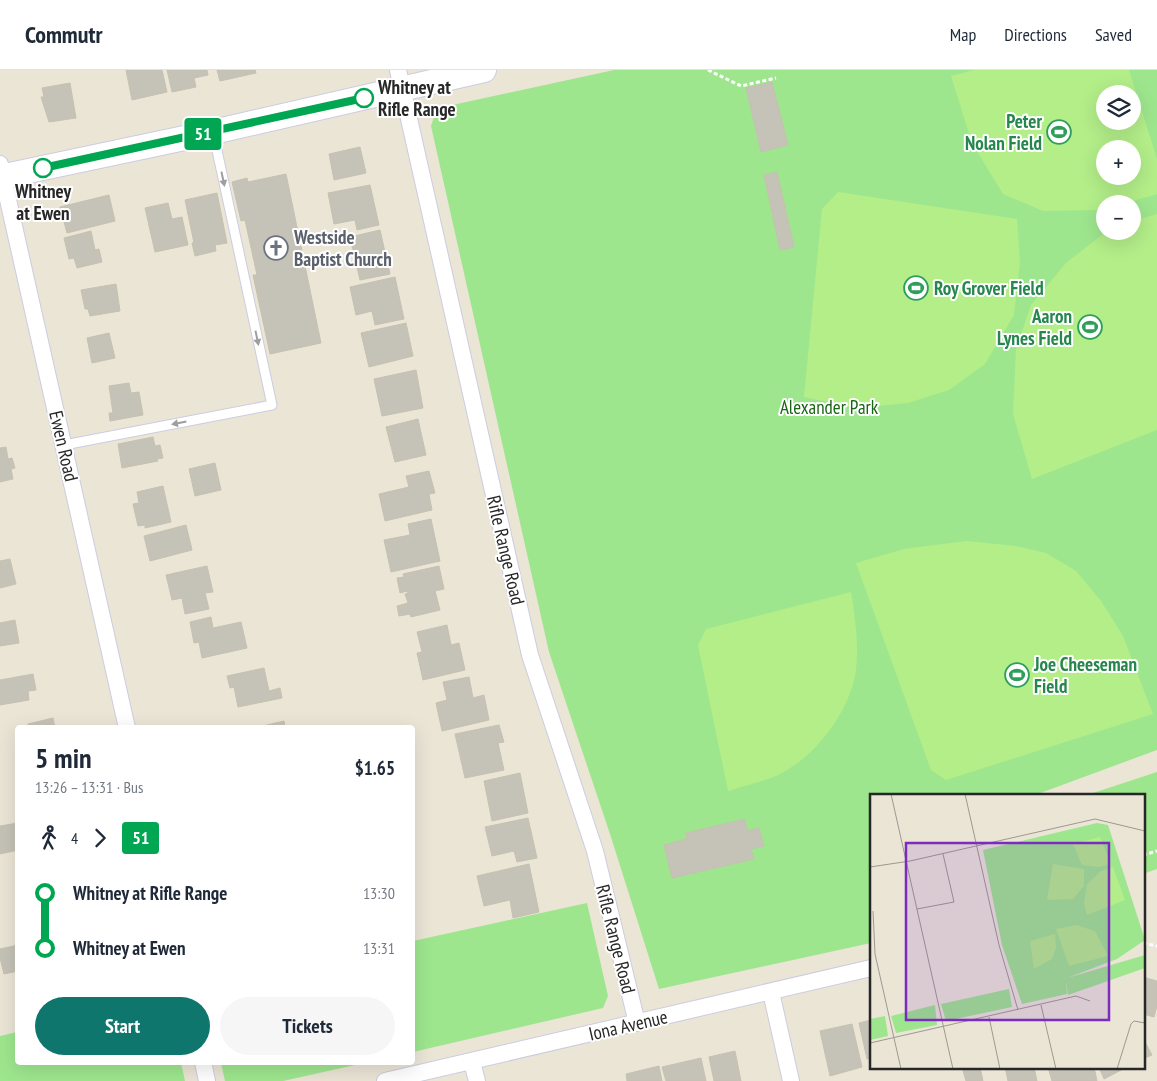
<!DOCTYPE html>
<html lang="en">
<head>
<meta charset="utf-8">
<style>
  body { margin:0; font-family:"PT Sans Narrow",sans-serif; background:#f6f6f7; color:#1f2937; height:100vh; display:flex; flex-direction:column; font-size:19px; white-space:nowrap }
  * { box-sizing:border-box; margin:0 }
  p { font-size:16px; color:#747a83 }
  .icon { flex:none; width:28px; height:28px; fill:none; stroke:currentColor; stroke-width:2; stroke-linecap:round; stroke-linejoin:round }
  .map { position:relative; flex:1; overflow:hidden }
  .drawer { position:absolute; left:15px; top:655px; width:400px; height:340px; display:flex; flex-direction:column; background:#fff; border-radius:5px; box-shadow:0 5px 20px #0002 }
  .drawer>* { flex:none }
  .badge { padding:0 10px; border-radius:4px; font-size:18px; line-height:32px }
  .fabs { position:absolute; left:1096px; top:15px; display:grid; gap:10px }
  .fabs a { display:grid; place-items:center; width:45px; height:45px; border-radius:50%; background:#fff; box-shadow:0 5px 20px #0002; font-size:25px }
  .map>.badge { position:absolute; translate:-50% -50%; box-shadow:0 0 0 2px #fff }
  .legs { display:flex; align-items:center; gap:8px; height:55px; padding:0 20px; font-size:16px }
  .legs p { margin-inline-start:auto }
  .summary { display:flex; align-items:center; justify-content:space-between; height:85px; padding:0 20px }
  h1 { font-size:28px; font-weight:600; line-height:38px }
  .action { display:flex; gap:10px; margin-top:auto; padding:10px 20px }
  .action a { flex:1; height:58px; border-radius:30px; background:#0f766e; color:#fff; font-size:20px; font-weight:600; line-height:58px; text-align:center }
  .action a+a { background:#f6f6f7; color:#1f2937 }
  ul { padding:0 20px; list-style:none }
  li { display:flex; align-items:center; gap:18px; height:55px; font-size:19px }
  li i { display:grid; place-items:center; width:8px; height:100%; margin:0 6px; background:currentColor }
  li i::after { content:''; width:12px; height:12px; margin:-6px; border:4px solid; border-radius:50%; background:#fff }
  li p { margin-inline-start:auto }
  li:first-child i { background:linear-gradient(#0000 50%,currentColor 0) }
  li:last-child i { background:linear-gradient(currentColor 50%,#0000 0) }
  header { display:flex; align-items:center; gap:30px; box-sizing:border-box; height:70px; padding:0 25px; background:#fff; border-bottom:1px solid #e0e1e3 }
  header strong { font-size:24px }
  nav { display:flex; gap:28px; margin-inline-start:auto; font-size:18px }
  .map>svg:first-child { display:block }
</style>
</head>
<body>
<header>
<strong>Commutr</strong>
<nav><a>Map</a><a>Directions</a><a>Saved</a></nav>
</header>
<div class="map">
<svg width="1157" height="1011" viewBox="0 0 1157 1011">
  <rect width="100%" height="100%" fill="#ebe5d6"/>
  <path fill="#9ee68e" fill-rule="evenodd" d="M614 0H1157V680L1035 725H871V873L659 919 610 764 549 582 431 56 436 41 443 37ZM1105 24H1132V51H1105ZM1105 79H1132V106H1105ZM1105 134H1132V161H1105Z
    M1157 702V799L1143 804V725H1087Z
    M587 833 608 926 603 938 413 982V871Z
    M17 962 18 992 181 993 185 1011H0V966Z
    M221 993V992L364 993 283 1011H225Z"/>
  <path fill="#b3ee89" fill-rule="evenodd" d="M974 0H1129L1157 89V124L1122 134H1105V139L1100 140 1043 141 1003 124 972 73 951 6ZM1105 24H1132V51H1105ZM1105 79H1132V106H1105Z
    M838 122 1017 149 1020 192 1014 245 985 294 949 320 908 333 856 338 804 327 822 139Z
    M1157 144V360L1032 409 1013 344 1016 279 1031 235 1066 193 1107 161H1132L1133 151Z
    M967 471 1016 476 1046 483 1076 501 1101 531 1123 566 1153 644 946 710 931 700 856 493 904 479Z
    M851 522C855 548 859 573 856 599 851 641 815 688 776 706 761 712 744 716 728 721L698 575 706 559Z"/>
  <path fill="#c5c2b7" stroke="#c6c1b0" d="M126 0H162L167 22 132 30Z
    M167 0H207L208 5 194 8 196 17 172 22Z
    M217 0H255L256 3 220 11Z
    M772 12 788 75 761 82 746 18Z
    M70 13 76 48 49 52 41 27H44L42 18Z
    M360 77 366 103 334 110 329 84Z
    M777 102 794 177 780 180 764 105Z
    M286 104 321 273 270 284 253 205H257L245 150 241 151 232 112 247 108 248 112Z
    M370 115 379 155 357 160 355 150 334 154 328 123Z
    M217 123 227 173 215 175 216 181 195 186 192 173H194L185 130Z
    M109 125 115 151 67 163 60 137Z
    M168 133 172 149 182 147 188 175 155 182 145 138Z
    M380 160 390 204 360 210 350 167Z
    M91 161 95 180 99 179 102 192 77 198 74 188 69 189 64 168Z
    M395 207 404 249 375 255 372 241 356 245 350 217Z
    M116 214 120 241 90 246 88 239H85L81 220Z
    M406 253 413 286 369 297 361 263Z
    M109 263 115 288 92 293 87 268Z
    M416 300 423 338 382 346 374 309Z
    M129 313 131 323 139 322 143 345 110 351 109 343H113L109 316Z
    M418 349 426 385 395 392 386 357Z
    M153 367 155 376 160 375 163 388 157 389 158 391 122 398 118 374Z
    M6 377 8 389 12 388 15 398 11 399 13 409 0 412V378Z
    M215 393 221 420 195 426 189 399Z
    M429 401 435 423 429 424 432 440 385 451 379 424 409 417 406 406Z
    M163 416 171 452 145 458V455L138 456 133 434 139 433 137 422Z
    M431 449 440 491 391 502 384 470 410 465 408 454Z
    M186 455 192 480 150 491 144 466Z
    M10 489 16 514 0 518V491Z
    M207 496 213 522 205 523 209 539 185 544 182 528 172 530 166 505Z
    M439 496 444 519 435 521 440 540 411 547 410 544 399 546 397 536 408 533 405 524 408 523 407 521 400 523 397 508 404 507 403 504Z
    M211 547 213 558 241 552 247 578 202 588 199 572 194 573 190 552Z
    M15 550 19 573 0 576V553Z
    M447 555 451 575 459 573 465 600 423 610 417 583 422 582 417 562Z
    M264 598 269 621 280 618 282 628 238 637 234 617 230 618 227 606Z
    M33 604 36 620 28 621 29 630 0 635V610Z
    M469 607 473 628 484 625 489 650 442 661 436 633 447 630 443 612Z
    M53 648 55 658H28V654Z
    M284 651 285 658H254Z
    M499 655 504 672 498 673 504 700 465 708 455 664Z
    M520 703 528 743 492 751 484 711Z
    M528 748 537 788 517 792 514 781 492 786 485 757Z
    M745 749 747 761 759 758 764 776 751 779 754 789 672 808 664 775 687 769 686 763Z
    M18 753V780L0 784V756Z
    M529 794 539 842 513 848 510 830 484 836 477 806Z
    M18 875V901L4 904 0 888V879Z
    M1143 907 1157 911V936L1154 947 1143 944Z
    M871 950V989H867L859 953Z
    M852 954 862 997 830 1006 820 961Z
    M1143 968 1152 985 1143 989Z
    M735 981 741 1011H714L709 987Z
    M701 988 706 1011H666L662 997Z
    M659 996 662 1011H627L626 1004Z
    M962 997H980L983 1011H966Z
    M1005 997H1034L1037 1011H1008Z
    M1048 997H1094L1097 1011H1052Z
    M1099 997H1127L1104 1009Z"/>
  <g fill="none" stroke-linecap="round" stroke-linejoin="round">
    <g stroke="#cccce1" stroke-width="11">
      <path id="lane" d="M64 375 272 335 213 62"/>
    </g>
    <g stroke="#cccce1" stroke-width="18">
      <path id="street" d="M398 0 530 585 595 781 637 953
        M0 94 127 658
        M771 922 791 1011
        M203 992 207 1011
        M472 992 477 1011
        M385 1011 871 898"/>
    </g>
    <g stroke="#cccce1" stroke-width="26">
      <path id="secondary" d="M0 107 213 62 484 0"/>
    </g>
    <path stroke="#fff" stroke-width="3" stroke-dasharray="4 2.5" stroke-linecap="butt" d="M708 0 741 16 776 8
      M1143 785 1157 781
      M1143 873 1157 876"/>
    <use href="#lane" stroke="#fff" stroke-width="9"/>
    <use href="#street" stroke="#fff" stroke-width="16"/>
    <use href="#secondary" stroke="#fff" stroke-width="24"/>
  </g>
  <defs><path id="oneway-solid" d="M-6-.8H1V-3.2L6.5 0L1 3.2V.8H-6Z" transform="scale(1.25)"/></defs>
  <g fill="#9e9e9e">
    <use href="#oneway-solid" transform="translate(223 109) rotate(78)"/>
    <use href="#oneway-solid" transform="translate(257 268) rotate(78)"/>
    <use href="#oneway-solid" transform="translate(179 353) rotate(169)"/>
  </g>
  <g fill="none" stroke-linecap="round" stroke-linejoin="round">
    <g stroke="#fff" stroke-width="11">
      <path id="line-1" d="M43 98 364 28"/>
    </g>
    <use href="#line-1" stroke="#00a651" stroke-width="8"/>
  </g>
  <defs>
    <g id="stadium-ring" transform="scale(1.25)"><circle r="9.5" fill="#fff" stroke="#2e9e5b" stroke-width="1.5"/><path d="M0-5a6.5 5 0 1 0 0 10a6.5 5 0 1 0 0-10ZM-3.5-1.8h7v3.6h-7Z" fill="#2e9e5b"/></g>
    <g id="church-ring" transform="scale(1.25)"><circle r="9.5" fill="#fff" stroke="#6b7280" stroke-width="1.5"/><path d="M-1.2-6h2.4v3.5h3.3v2.4h-3.3V6h-2.4V-.1h-3.3v-2.4h3.3Z" fill="#6b7280"/></g>
  </defs>
  <g fill-rule="evenodd">
    <use href="#stadium-ring" x="1059" y="62"/>
    <use href="#church-ring" x="276" y="178"/>
    <use href="#stadium-ring" x="916" y="218"/>
    <use href="#stadium-ring" x="1090" y="257"/>
    <use href="#stadium-ring" x="1017" y="605"/>
  </g>
  <g fill="#fff" stroke="#00a651" stroke-width="2.5">
    <circle cx="364" cy="28" r="9"/>
    <circle cx="43" cy="98" r="9"/>
  </g>
  <g text-anchor="middle" dominant-baseline="central" stroke-width="4" stroke-linejoin="round" paint-order="stroke">
    <g font-size="19" font-weight="bold" fill="#272727" stroke="#fff" text-anchor="start">
      <text x="378" y="17">Whitney at<tspan x="378" dy="22">Rifle Range</tspan></text>
      <text x="43" y="121" text-anchor="middle">Whitney<tspan x="43" dy="22">at Ewen</tspan></text>
    </g>
    <g font-size="19" font-weight="bold" fill="#27864d" stroke="#fff" text-anchor="end">
      <text x="1042" y="51">Peter<tspan x="1042" dy="22">Nolan Field</tspan></text>
      <text x="934" y="218" text-anchor="start">Roy Grover Field</text>
      <text x="1072" y="246">Aaron<tspan x="1072" dy="22">Lynes Field</tspan></text>
      <text x="1034" y="594" text-anchor="start">Joe Cheeseman<tspan x="1034" dy="22">Field</tspan></text>
    </g>
    <g font-size="19" font-weight="bold" fill="#5b616d" stroke="#fff" text-anchor="start">
      <text x="294" y="167">Westside<tspan x="294" dy="22">Baptist Church</tspan></text>
    </g>
    <g font-size="19" fill="#186614" stroke="#fff">
      <text x="829" y="337">Alexander Park</text>
    </g>
    <g font-size="19" fill="#272727" stroke="#fff">
      <text transform="translate(64 376) rotate(77)">Ewen Road</text>
      <text transform="translate(506 480) rotate(77)">Rifle Range Road</text>
      <text transform="translate(616 869) rotate(76)">Rifle Range Road</text>
      <text transform="translate(628 955) rotate(-13)">Iona Avenue</text>
    </g>
  </g>
  <g transform="translate(870 724)">
    <rect width="275" height="275" fill="#ebe5d6"/>
    <path d="M227 29 238 31 275 146 247 165 197 184 275 161V174L198 201 196 187 197 200 152 210 132 151 113 56ZM139 195 142 213 76 227 71 210ZM65 211 67 231 26 239 21 222ZM15 222 18 242 0 246V225Z" fill="#9ee68e"/>
    <path d="M230 43 241 70 229 73 212 71 203 50ZM183 70 214 75V92L203 105 177 106ZM243 73 255 106 217 121 214 109 217 90 231 77ZM206 131 225 137 238 162 199 172 186 135ZM185 140 186 154 182 165 164 175 160 147Z" fill="#b3ee89"/>
    <path fill="none" stroke="#9d9990" stroke-width="1" d="M21 0 83 275M95 0 129 151 148 216M0 73 40 67 225 25 275 37M47 115 84 108 73 60M3 117 5 160 31 275M171 211 186 275M119 223 130 275M0 249 206 202 220 207M247 275 261 230 264 227 275 229"/>
    <path fill="#7b2cbf" fill-opacity="0.15" stroke="#7b2cbf" stroke-width="2.5" d="M36 49H239V226H36Z"/>
    <rect width="275" height="275" fill="none" stroke="#272727" stroke-width="2.5"/>
  </g>
</svg>
<div class="fabs">
<a><svg class="icon" aria-label="layers" viewBox="0 0 24 24"><path d="M12 4l9 5-9 5-9-5zM3 14l9 5 9-5"/></svg></a>
<a>+</a>
<a>−</a>
</div>
<b class="badge" style="left:203px;top:64px;background:#00a651;color:#fff">51</b>
<section class="drawer">
<div class="summary"><div><h1>5 min</h1><p>13:26 – 13:31 · Bus</p></div><b>$1.65</b></div>
<div class="legs"><svg class="icon" aria-label="walk" viewBox="0 0 24 24"><circle cx="13" cy="4" r="2"/><path d="M13 8l-2 6 4 7M11 14l-3 7M7 12l3-4h3l4 4"/></svg>4<svg class="icon" aria-label="forward" viewBox="0 0 24 24"><path d="M9 5l7 7-7 7"/></svg><b class="badge" style="background:#00a651;color:#fff">51</b></div>
<ul>
<li><i style="color:#00a651"></i><b>Whitney at Rifle Range</b><p>13:30</p></li>
<li><i style="color:#00a651"></i><b>Whitney at Ewen</b><p>13:31</p></li>
</ul>
<div class="action"><a>Start</a><a>Tickets</a></div>
</section>
</div>
</body>
</html>
